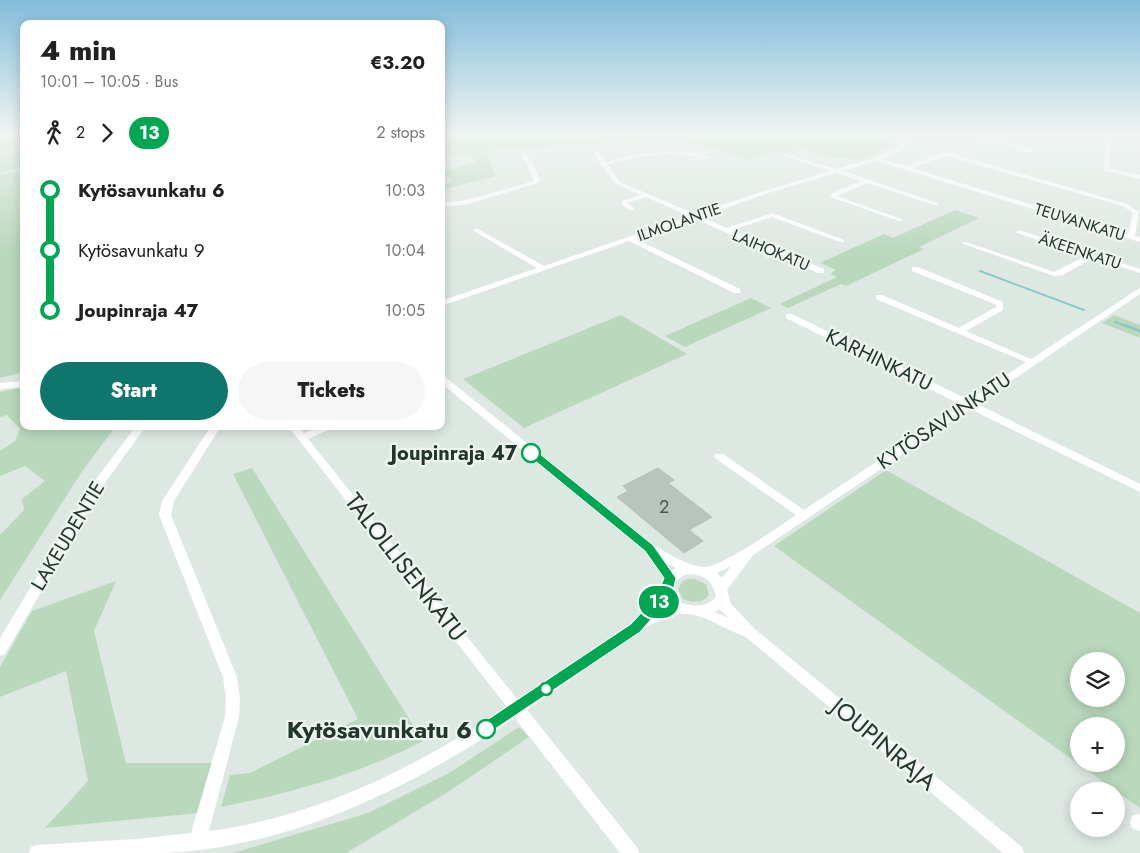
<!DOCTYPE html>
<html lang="en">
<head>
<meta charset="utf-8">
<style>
  body { margin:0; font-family:Jost,sans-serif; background:#f6f6f6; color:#222; height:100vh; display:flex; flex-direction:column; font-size:19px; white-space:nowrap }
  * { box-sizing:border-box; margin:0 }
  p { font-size:16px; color:#767676 }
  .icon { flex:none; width:28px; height:28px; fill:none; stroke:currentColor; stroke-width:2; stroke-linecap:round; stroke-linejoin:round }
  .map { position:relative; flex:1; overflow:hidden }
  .sheet { position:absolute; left:20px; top:20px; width:425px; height:410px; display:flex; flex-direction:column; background:#fff; border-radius:10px; box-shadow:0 2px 12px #0003 }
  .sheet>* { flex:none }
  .badge { padding:0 10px; border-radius:16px; font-size:18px; line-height:32px }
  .fabs { position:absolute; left:1070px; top:652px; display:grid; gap:10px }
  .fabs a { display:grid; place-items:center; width:55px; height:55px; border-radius:50%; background:#fff; box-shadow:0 2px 12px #0003; font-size:25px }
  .map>.badge { position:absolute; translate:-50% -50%; box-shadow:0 0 0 2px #fff }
  .legs { display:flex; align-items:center; gap:8px; height:55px; padding:0 20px; font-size:16px }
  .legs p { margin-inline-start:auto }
  .summary { display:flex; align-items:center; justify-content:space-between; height:85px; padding:0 20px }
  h1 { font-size:28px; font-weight:800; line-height:38px }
  .cta { display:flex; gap:10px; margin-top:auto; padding:10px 20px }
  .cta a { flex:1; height:58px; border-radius:30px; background:#0f766e; color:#fff; font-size:20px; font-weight:800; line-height:58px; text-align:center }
  .cta a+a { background:#f6f6f6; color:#222 }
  ul { padding:0 20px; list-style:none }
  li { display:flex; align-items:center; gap:18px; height:60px; font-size:19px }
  li i { display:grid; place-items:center; width:8px; height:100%; margin:0 6px; background:currentColor }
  li i::after { content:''; width:12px; height:12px; margin:-6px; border:4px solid; border-radius:50%; background:#fff }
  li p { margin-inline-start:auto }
  li:first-child i { background:linear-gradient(#0000 50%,currentColor 0) }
  li:last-child i { background:linear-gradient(currentColor 50%,#0000 0) }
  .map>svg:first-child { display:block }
</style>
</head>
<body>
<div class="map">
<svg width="1140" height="853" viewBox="0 0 1140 853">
  <rect width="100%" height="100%" fill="#dee8e2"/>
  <path fill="#b9d8bc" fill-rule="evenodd" d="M0 134H24V167L0 173Z
    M441 134H898L893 142 875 153 857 160 847 157H831L801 148 785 153 774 152 747 159 703 145 657 140 485 150 496 176 442 190 441 185 454 181 442 173 476 162 471 155H441Z
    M24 170V372L0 378V175Z
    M955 210 979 218 919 247 924 249 846 286 841 284 788 308 780 304 837 277 830 274 836 270 820 263 884 234 893 238Z
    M751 298 771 308 685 347 665 336Z
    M621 315 687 354 524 428 463 379Z
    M1114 315 1140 325V338L1102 323Z
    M24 387V426H116L83 470 0 600V535L24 510 22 499 45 481 25 466 0 476V451L15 441 20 429 7 415 0 417V392Z
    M252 468 423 741C359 774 292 793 221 807L230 775 250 773 358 719 233 474Z
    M886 470 1140 613V808L774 546ZM1079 661H1116V699H1079ZM1079 726H1116V764H1079Z
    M688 579H695L706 584 709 594C703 604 693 603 683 599L678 589 683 581Z
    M116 581 94 631 126 763H214L199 813 45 828 88 781 66 671 0 697V667L32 611Z
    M519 727 529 737 448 792 346 853H233L368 813 451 772Z"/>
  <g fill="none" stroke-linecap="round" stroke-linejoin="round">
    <path stroke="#8bc9c7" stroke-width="2" d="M980 271 1084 310
      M1115 322 1128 327"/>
    <path stroke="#8bc9c7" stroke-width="2.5" d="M1125 325 1140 331"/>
  </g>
  <path fill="#b7c5be" stroke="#b2c1b8" d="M658 468 674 480 668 483 712 517 689 530 703 541 684 553 617 497 628 491 623 486Z"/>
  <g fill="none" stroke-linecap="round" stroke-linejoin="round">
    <path fill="#fff" fill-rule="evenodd" d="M907 134H913C909 147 893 153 882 159L906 166 940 154 950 153 1127 204 1139 212 1135 236 1140 238V242L876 161 843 171 938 203V205H934L867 183 837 196 904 220 899 221 833 198 830 195 831 194 861 181 837 173 768 193 701 217 727 228 772 213 844 240V242H840L772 217 732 230 824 269V273H818L695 219 636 239 740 289V293H734L629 241 441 306V301L537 268 474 231V229H478L544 266 689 216 646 197 627 203 634 208V210H630L622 205V201L641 195 616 184 600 164 592 148H596L606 162C640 153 674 146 708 156L709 157 706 159C673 150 640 156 608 164L620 182 695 214 764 191 830 171 782 155V153L836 169 878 157 896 148 906 138ZM943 157H950L1123 206 1133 213 1128 234 912 168Z
      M964 134H973L1035 151 1032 153Z
      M1107 134H1113L1108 168 1140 175V179L1103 170Z
      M524 154 532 161 540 180 538 183 468 204 441 207V203L467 200 534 181 526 162 521 156Z
      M1019 230 1140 269V273L1093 258 1063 275 1054 276 961 243 966 242 1054 272 1086 256 1017 233 1016 232Z
      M912 267H918L1003 302V310L966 331 1031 359 1140 288V294L977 404 1140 484V492L970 409 753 555 727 590 731 604 757 631 1022 847 1024 853H1003L746 637C725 630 702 612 680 614 667 615 654 623 643 629L527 710 637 847 639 853H620L515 718C411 787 293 847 165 853 120 853 74 853 29 853L31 847 37 845 137 839 191 833 225 717 226 699 223 677 159 515 162 501 211 426H221L174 501 171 515 237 677 240 699 239 717 209 831C318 817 416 767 507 707L288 426H298L304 433 322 426H337L308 439 518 700 633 622 661 589 664 578 645 551 441 383V375L444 376 653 545C668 553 685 565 702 567 719 569 780 526 796 515L715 458 714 456 715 454H723L804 510 962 405 786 318V314H792L969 400 1026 362 876 299V295H882L959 328 996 307V305L992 303 912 271ZM666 563 676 568 672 571ZM731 566 722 578 717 573ZM684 575C702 573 711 578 716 596 709 610 675 609 673 592 673 589 675 584 676 581ZM665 602 668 606 659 610ZM720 609V610L729 618 714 612Z
      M24 381V387L0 389V383Z
      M136 426H146L102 487 5 654 0 656V638L94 482Z
      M1138 814 1140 815V831L1132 828 1130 822 1132 816Z"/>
  </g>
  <linearGradient id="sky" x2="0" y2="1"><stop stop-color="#83bcdb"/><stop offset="0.53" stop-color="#f0f5f2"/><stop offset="1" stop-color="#f0f5f2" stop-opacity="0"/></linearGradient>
  <rect width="1140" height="253" fill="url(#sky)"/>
  <path fill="#00a651" stroke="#fff" d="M528 450H535L653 545 676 578 673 591 666 602 640 632 486 735 481 733 479 729 481 724 631 624 657 596 664 578 645 551 528 455Z"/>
  <g fill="#fff" stroke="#00a651" stroke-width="2.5">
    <circle cx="531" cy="453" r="9"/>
    <circle cx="546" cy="689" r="6"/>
    <circle cx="486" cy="729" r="9"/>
  </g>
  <g text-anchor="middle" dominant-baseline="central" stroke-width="4.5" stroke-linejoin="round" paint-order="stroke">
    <g font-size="16" fill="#21362d" stroke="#eef5f0">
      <text transform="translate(679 222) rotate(-19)">ILMOLANTIE</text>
      <text transform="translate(1080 222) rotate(17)">TEUVANKATU</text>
      <text transform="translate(771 250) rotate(23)">LAIHOKATU</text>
      <text transform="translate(1080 251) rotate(18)">ÄKEENKATU</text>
    </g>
    <g font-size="18" fill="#465a51">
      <text x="664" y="507">2</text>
    </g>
    <g font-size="20" fill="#21362d" stroke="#eef5f0">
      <text transform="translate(879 360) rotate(26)">KARHINKATU</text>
      <text transform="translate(944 421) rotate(-34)">KYTÖSAVUNKATU</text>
      <text transform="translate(68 536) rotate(-59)">LAKEUDENTIE</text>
    </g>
    <g font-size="20" font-weight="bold" fill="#21362d" stroke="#eef5f0" text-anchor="end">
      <text x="517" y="453">Joupinraja 47</text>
    </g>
    <g font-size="24" fill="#21362d" stroke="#eef5f0">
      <text transform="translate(406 567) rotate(52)">TALOLLISENKATU</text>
      <text transform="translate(884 744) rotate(40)">JOUPINRAJA</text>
    </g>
    <g font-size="24" font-weight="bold" fill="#21362d" stroke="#eef5f0" text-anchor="end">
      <text x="472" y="729">Kytösavunkatu 6</text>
    </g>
  </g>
</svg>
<div class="fabs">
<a><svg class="icon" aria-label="layers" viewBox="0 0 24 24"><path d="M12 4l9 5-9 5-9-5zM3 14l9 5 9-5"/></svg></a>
<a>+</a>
<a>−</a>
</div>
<b class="badge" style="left:659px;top:602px;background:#00a651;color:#fff">13</b>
<section class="sheet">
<div class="summary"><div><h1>4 min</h1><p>10:01 – 10:05 · Bus</p></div><b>€3.20</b></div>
<div class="legs"><svg class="icon" aria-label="walk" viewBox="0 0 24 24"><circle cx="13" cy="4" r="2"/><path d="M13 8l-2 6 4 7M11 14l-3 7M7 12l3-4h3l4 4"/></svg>2<svg class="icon" aria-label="forward" viewBox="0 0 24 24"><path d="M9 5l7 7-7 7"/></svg><b class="badge" style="background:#00a651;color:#fff">13</b><p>2 stops</p></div>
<ul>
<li><i style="color:#00a651"></i><b>Kytösavunkatu 6</b><p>10:03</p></li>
<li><i style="color:#00a651"></i><span>Kytösavunkatu 9</span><p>10:04</p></li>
<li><i style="color:#00a651"></i><b>Joupinraja 47</b><p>10:05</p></li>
</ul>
<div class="cta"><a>Start</a><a>Tickets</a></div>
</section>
</div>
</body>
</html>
